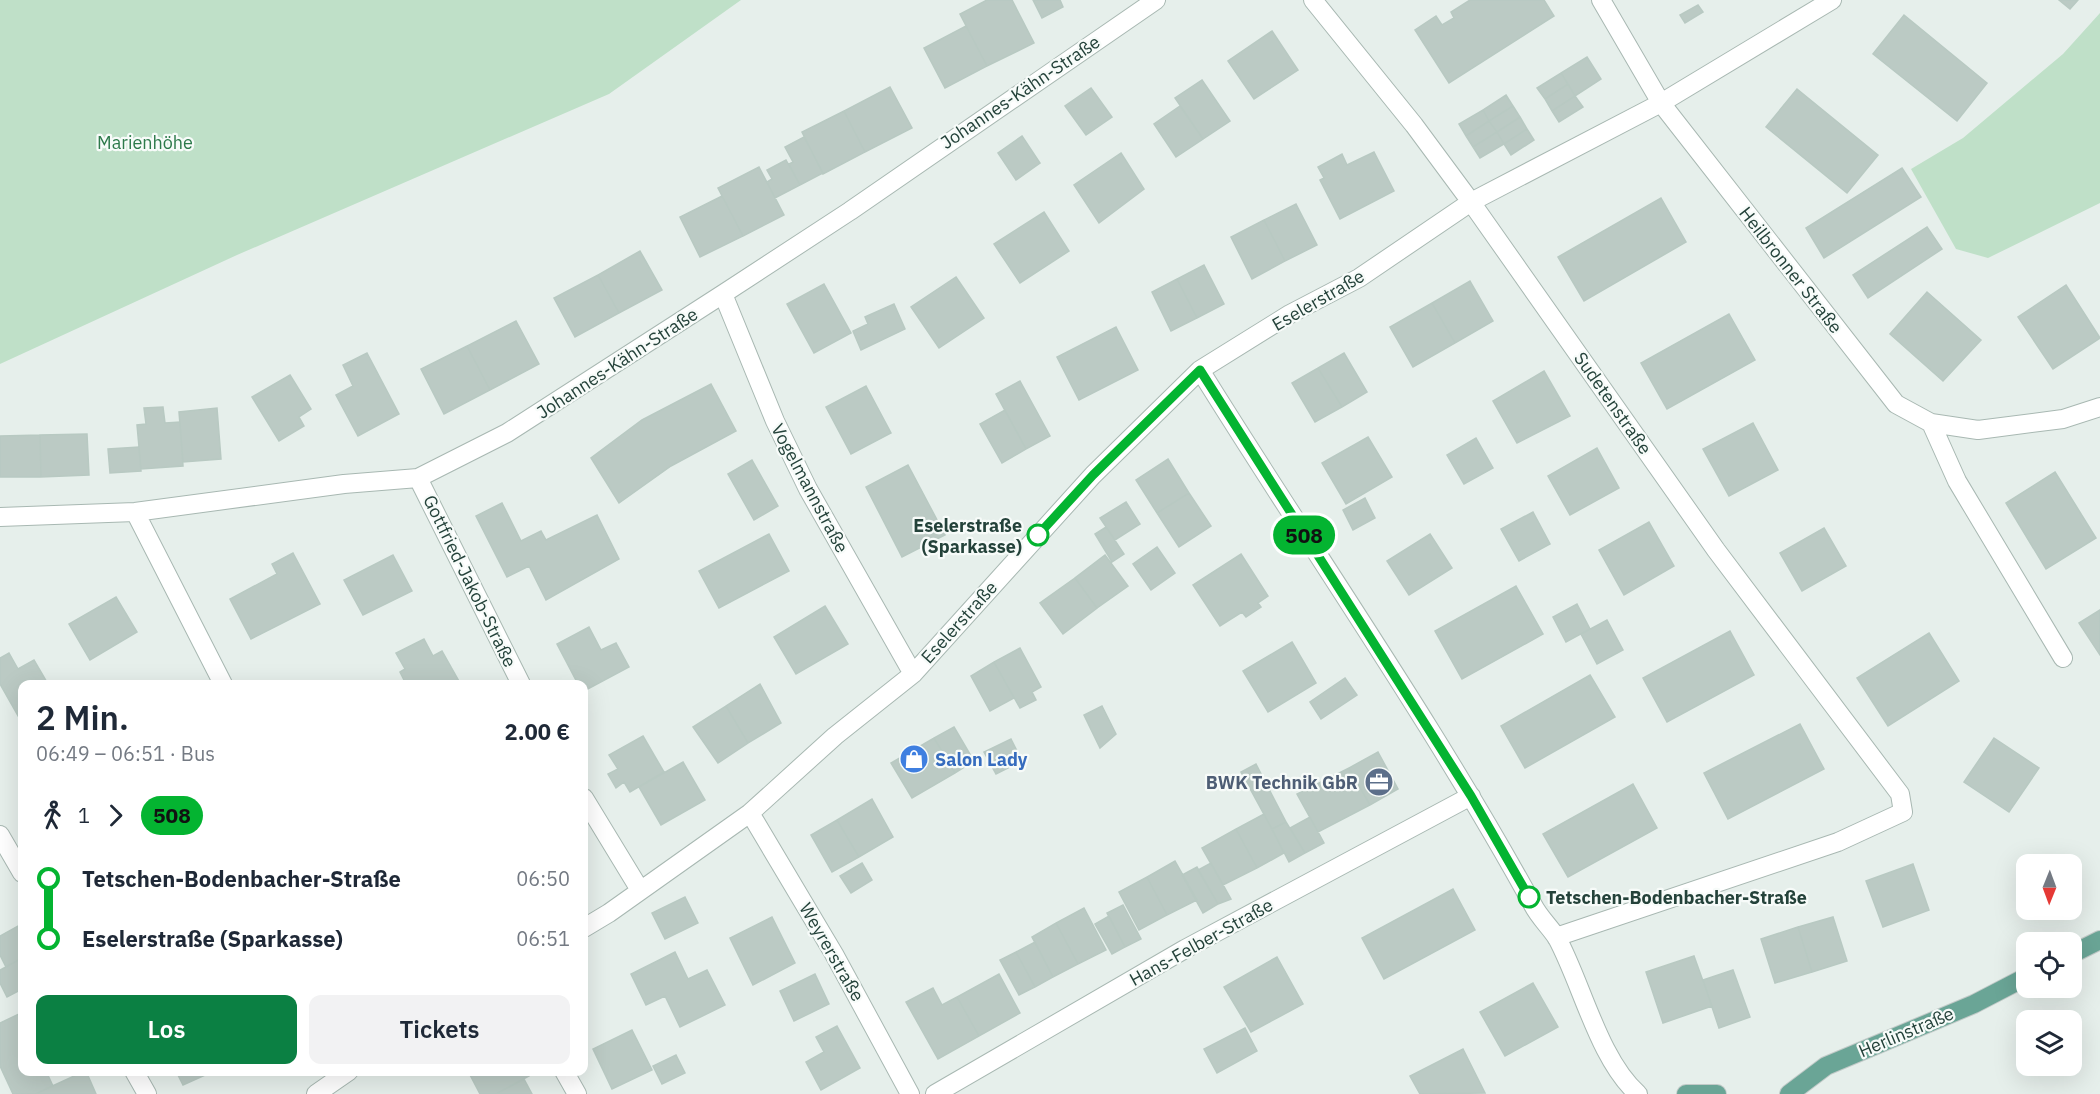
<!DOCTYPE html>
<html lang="de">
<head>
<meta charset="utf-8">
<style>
  body { margin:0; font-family:"IBM Plex Sans",sans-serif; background:#f2f2f3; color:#1f2937; height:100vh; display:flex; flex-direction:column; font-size:22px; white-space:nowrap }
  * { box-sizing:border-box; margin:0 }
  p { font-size:20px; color:#747a83 }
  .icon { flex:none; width:33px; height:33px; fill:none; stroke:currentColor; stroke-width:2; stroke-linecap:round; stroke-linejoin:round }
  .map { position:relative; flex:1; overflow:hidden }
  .drawer { position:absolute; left:18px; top:680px; width:570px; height:396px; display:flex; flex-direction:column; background:#fff; border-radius:12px; box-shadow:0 6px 24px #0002 }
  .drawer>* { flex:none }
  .badge { padding:0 12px; border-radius:20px; font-size:21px; line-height:39px }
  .needle { width:39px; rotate:181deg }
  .buttons { position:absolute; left:2016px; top:854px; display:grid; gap:12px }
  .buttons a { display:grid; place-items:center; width:66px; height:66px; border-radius:12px; background:#fff; box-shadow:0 6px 24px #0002; font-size:30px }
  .map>.badge { position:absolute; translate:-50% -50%; box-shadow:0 0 0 3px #fff }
  .legs { display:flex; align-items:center; gap:9px; height:66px; padding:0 18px; font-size:20px }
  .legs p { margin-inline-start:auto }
  .summary { display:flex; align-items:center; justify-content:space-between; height:102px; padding:0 18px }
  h1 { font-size:33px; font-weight:600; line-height:45px }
  .action { display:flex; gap:12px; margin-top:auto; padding:12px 18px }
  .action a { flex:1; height:69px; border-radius:12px; background:#0b8043; color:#fff; font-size:24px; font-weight:600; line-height:69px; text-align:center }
  .action a+a { background:#f2f2f3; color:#1f2937 }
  ul { padding:0 18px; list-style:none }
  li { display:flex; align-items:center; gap:21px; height:60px; font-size:22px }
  li i { display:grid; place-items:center; width:9px; height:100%; margin:0 8px; background:currentColor }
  li i::after { content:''; width:15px; height:15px; margin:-8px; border:4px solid; border-radius:50%; background:#fff }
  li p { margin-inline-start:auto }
  li:first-child i { background:linear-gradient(#0000 50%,currentColor 0) }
  li:last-child i { background:linear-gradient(currentColor 50%,#0000 0) }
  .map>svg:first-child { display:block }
</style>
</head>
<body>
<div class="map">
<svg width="2100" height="1094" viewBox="0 0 2100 1094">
  <rect width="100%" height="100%" fill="#e6efeb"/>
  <path fill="#bfe0c8" d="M0 0H741L609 94 237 255 0 364Z
    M2100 13V203L1988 258 1956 249 1911 169 1963 138 2063 54Z"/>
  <path fill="#bbcac4" stroke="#b8c9c2" stroke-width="1.5" d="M987 0H1012L1034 43 987 66 960 14Z
    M1033 0H1060L1063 7 1042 18Z
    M1470 0H1544L1554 16 1449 83 1415 30 1436 16 1442 25 1454 18 1451 12Z
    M2059 0H2078L2070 9Z
    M1698 5 1703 12 1685 23 1680 15Z
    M1904 15 1987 83 1957 121 1873 54Z
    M966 26 987 66 945 88 924 48Z
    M1272 31 1298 70 1254 99 1228 61Z
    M1587 57 1601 79 1575 96 1561 73Z
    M1561 73 1568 84 1545 99 1537 88Z
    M1202 80 1230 121 1203 139 1175 98Z
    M1568 84 1575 96 1552 111 1545 99Z
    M890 87 912 128 865 152 844 111Z
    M1091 88 1112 117 1086 135 1065 106Z
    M1797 89 1878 155 1847 193 1766 127Z
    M1506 95 1513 106 1489 121 1483 110Z
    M1575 96 1583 107 1559 122 1552 111Z
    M1180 106 1203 139 1176 157 1154 124Z
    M1513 106 1520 117 1497 132 1489 121Z
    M1483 110 1489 121 1466 136 1459 124Z
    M844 111 865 152 823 174 802 132Z
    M1520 117 1527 129 1504 144 1497 132Z
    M1489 121 1497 132 1473 147 1466 136Z
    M1527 129 1534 140 1511 155 1504 144Z
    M1497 132 1504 144 1480 158 1473 147Z
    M1022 136 1040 163 1016 180 998 153Z
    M804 137 823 173 800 185 789 164 793 162 785 147Z
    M1374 152 1394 191 1340 219 1320 180 1324 178 1318 167 1342 154 1347 165Z
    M1121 153 1144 189 1099 223 1074 185Z
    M786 160 800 185 775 198 767 182 772 179 767 170Z
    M759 167 784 215 743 236 718 188Z
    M1902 168 1921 197 1824 258 1806 228Z
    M722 196 743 236 700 257 680 217Z
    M1661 198 1686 242 1584 301 1558 257Z
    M1296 204 1317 245 1285 261 1264 220Z
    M1044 212 1069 251 1020 283 994 244Z
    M1264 220 1285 261 1252 279 1231 237Z
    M1927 227 1942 249 1868 298 1853 275Z
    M640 251 662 290 619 313 598 275Z
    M1204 265 1224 304 1197 318 1177 279Z
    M598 275 619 313 575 337 554 298Z
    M956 277 984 318 939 348 911 307Z
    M1177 279 1197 318 1171 331 1152 292Z
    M1470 281 1493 321 1455 343 1432 303Z
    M824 284 851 333 814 353 787 304Z
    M2066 285 2100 338 2053 369 2018 317Z
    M1927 292 1981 340 1943 381 1890 334Z
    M1432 303 1455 343 1413 367 1390 327Z
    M894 304 905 329 861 350 853 331 868 324 865 317Z
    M1729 314 1755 360 1667 409 1641 363Z
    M516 321 539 364 490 390 467 346Z
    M1116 327 1138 370 1079 400 1057 357Z
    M467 346 490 390 444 414 421 369Z
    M367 353 399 414 358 436 336 395 353 386 343 365Z
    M1344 353 1367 392 1342 407 1318 368Z
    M1318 368 1342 407 1315 422 1292 383Z
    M1544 371 1570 416 1517 443 1493 401Z
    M290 375 311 409 299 417 304 426 279 441 252 397Z
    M1020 381 1050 436 1026 449 996 394Z
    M711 384 736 431 671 466 619 503 591 458 642 420Z
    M866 386 891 433 851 454 826 407Z
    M163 407 165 423 180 422 183 466 141 469 137 425 146 424 144 408Z
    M217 408 221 459 183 462 179 412Z
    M1005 410 1026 449 1002 463 980 424Z
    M1753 423 1778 470 1729 496 1703 449Z
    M87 434 89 475 41 477 40 435Z
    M40 435 41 477H0V436Z
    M1368 437 1392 477 1346 504 1322 463Z
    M1476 438 1493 468 1464 484 1447 455Z
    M139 447 141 471 110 473 108 449Z
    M1597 448 1619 488 1570 515 1548 476Z
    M1168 459 1189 493 1157 513 1136 480Z
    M752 460 778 506 754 520 728 474Z
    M908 465 945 535 902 557 866 487Z
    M2055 472 2096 538 2046 569 2006 503Z
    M1189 493 1211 526 1179 547 1157 513Z
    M1365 498 1375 518 1353 530 1343 510Z
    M1126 502 1140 524 1115 540 1100 518Z
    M502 503 521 541 541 531 546 540 597 515 619 559 546 600 529 566 507 577 476 516Z
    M1533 512 1550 544 1519 561 1501 529Z
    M1649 522 1674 566 1624 595 1599 550Z
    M1106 527 1124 554 1112 562 1095 534Z
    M1824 528 1846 566 1802 591 1780 553Z
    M769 534 789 571 719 608 699 571Z
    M1430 534 1452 568 1409 595 1387 561Z
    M1157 547 1175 573 1151 590 1133 564Z
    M293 553 320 604 251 639 230 599 277 574 272 564Z
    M1241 554 1268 596 1258 603 1261 607 1246 617 1242 612 1220 626 1193 585Z
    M393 555 412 591 363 615 344 580Z
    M1105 555 1128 586 1097 608 1075 578Z
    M1075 578 1097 608 1063 634 1040 603Z
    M1516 586 1543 634 1462 679 1435 631Z
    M116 597 137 632 90 660 69 624Z
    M1577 604 1590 629 1566 642 1553 617Z
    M825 606 848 644 796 674 774 637Z
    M2100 610V655L2079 623Z
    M1607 620 1623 650 1597 664 1581 634Z
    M589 627 601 650 616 643 629 667 584 691V684H578L557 644Z
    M1730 631 1754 675 1667 722 1643 678Z
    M1929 633 1959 681 1888 726 1857 678Z
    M424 639 433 656 442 651 460 683 406 684 400 672 405 669 396 653Z
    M1292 642 1316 683 1268 712 1243 671Z
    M1020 648 1041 687 1032 692 1036 700 1020 708 994 662Z
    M9 653 18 669 34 660 48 684H22L21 721 0 684V658Z
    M994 662 1014 698 990 711 971 676Z
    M1590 675 1615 717 1525 768 1501 726Z
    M1345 678 1357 695 1321 719 1310 702Z
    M760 684 781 723 748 743 726 706Z
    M726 706 748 743 718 763 693 727Z
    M1102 706 1116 734 1100 748 1084 715Z
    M1800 724 1824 769 1728 819 1704 773Z
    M954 727 974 761 955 773 934 738Z
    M643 736 664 772 630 792 624 782 616 788 608 774 618 769 609 755Z
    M934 738 955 773 912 798 891 763Z
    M1994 738 2039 768 2009 812 1964 782Z
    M1011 739 1022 761 996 774 984 752Z
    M1378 752 1398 789 1370 805 1349 768Z
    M683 762 705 800 661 825 639 787Z
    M1256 764 1286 822 1272 829 1241 772Z
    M1349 768 1370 805 1318 832 1297 794Z
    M1633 784 1657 828 1568 877 1543 834Z
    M872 799 893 837 859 857 837 820Z
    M1264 814 1284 853 1257 868 1236 829Z
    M1310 817 1324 843 1305 853 1290 828Z
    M837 820 859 857 832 872 811 835Z
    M1286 822 1305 853 1289 862 1272 829Z
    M1236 829 1257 868 1223 885 1202 848Z
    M1175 861 1197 900 1167 915 1147 877Z
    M862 863 872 880 851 893 840 876Z
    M1211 863 1231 899 1218 904 1198 870Z
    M1913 864 1929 910 1883 927 1866 881Z
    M1197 867 1218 904 1203 913 1182 875Z
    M1147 877 1167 915 1139 930 1119 892Z
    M1453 889 1475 930 1384 979 1362 938Z
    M685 897 698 923 665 939 652 913Z
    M1123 905 1141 939 1125 947 1107 913Z
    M1084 908 1106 950 1078 964 1056 923Z
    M1109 916 1125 947 1112 954 1095 924Z
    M772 917 795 963 753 985 730 938Z
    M1833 917 1847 961 1812 972 1798 927Z
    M1056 923 1078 964 1053 977 1032 937Z
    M20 925 22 958 6 967 0 955V936Z
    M1798 927 1812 972 1775 983 1761 939Z
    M1035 942 1053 977 1035 987 1016 952Z
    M675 952 688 979 707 970 725 1005 680 1027 665 996 646 1005 631 974Z
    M1016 952 1035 987 1019 995 1000 960Z
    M1694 956 1712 1006 1663 1023 1646 972Z
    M1277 957 1303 1004 1251 1032 1224 987Z
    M22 958V989L7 997 0 983V970Z
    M1733 970 1750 1017 1719 1028 1703 980Z
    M815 974 829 1004 794 1021 780 991Z
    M999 974 1020 1013 979 1036 957 997Z
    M1533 983 1558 1027 1505 1056 1480 1012Z
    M933 988 942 1005 957 997 979 1036 938 1059 906 1002Z
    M19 1014 22 1021V1071H46L53 1086 35 1094H13L0 1066V1023Z
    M837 1026 860 1068 821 1090 806 1062 824 1052 816 1037Z
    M1245 1028 1257 1051 1217 1073 1204 1049Z
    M632 1030 652 1070 612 1089 593 1049Z
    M1463 1049 1485 1093 1420 1094 1410 1076Z
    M676 1055 685 1073 662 1084 653 1066Z
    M86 1071 96 1094H35L85 1071Z
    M176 1071H214L183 1085Z
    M468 1071H526L529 1076 496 1094H480Z
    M524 1079 532 1094H496Z"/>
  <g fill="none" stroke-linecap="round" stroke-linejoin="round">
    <g stroke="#a8b8b2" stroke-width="20">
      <path id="street" d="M1313 0 1414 125 1471 202 1716 550 1900 794 1903 812 1838 842 1556 937
        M1601 0 1661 103 1896 404 1931 423 1957 481 2063 658
        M723 294 775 421 808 489 913 674
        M1200 370C1311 549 1432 721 1533 905 1539 917 1550 927 1557 938 1582 984 1599 1060 1638 1094
        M1931 423 1978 430 2063 419 2100 407
        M418 478 521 684
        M135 512 223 684
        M0 517 135 512 344 484 418 478 507 433 723 294 850 211 1156 0
        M584 798 640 890
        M750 813 834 954 910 1094
        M0 835 22 873
        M584 928 609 913 750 813 835 736 913 674 1093 475 1200 370 1290 314 1359 278 1471 202 1661 103 1832 0
        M134 1071 147 1094
        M564 1071 577 1094
        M316 1094 349 1071
        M935 1094 1185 949 1471 796"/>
    </g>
    <g stroke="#c2cac8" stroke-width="20">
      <path id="primary" d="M2072 954 2100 940
        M1686 1094H1717
        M1789 1094 1826 1066 1974 1004 2026 977"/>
    </g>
    <use href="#street" stroke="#fff" stroke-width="18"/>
    <use href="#primary" stroke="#6aa596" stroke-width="18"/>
  </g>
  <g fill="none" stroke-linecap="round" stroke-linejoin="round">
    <g stroke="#fff" stroke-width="14">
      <path id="line-1" d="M1038 535 1093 475 1200 370 1471 796 1529 897"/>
    </g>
    <use href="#line-1" stroke="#04b431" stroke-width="9"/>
  </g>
  <defs>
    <g id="shop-disc" transform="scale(1.5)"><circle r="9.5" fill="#3f7fe0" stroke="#f7fbf9"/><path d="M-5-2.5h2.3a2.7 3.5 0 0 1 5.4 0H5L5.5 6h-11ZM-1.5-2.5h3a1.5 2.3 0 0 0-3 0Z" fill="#fff"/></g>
    <g id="office-disc" transform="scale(1.5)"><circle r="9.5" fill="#5c6f8a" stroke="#f7fbf9"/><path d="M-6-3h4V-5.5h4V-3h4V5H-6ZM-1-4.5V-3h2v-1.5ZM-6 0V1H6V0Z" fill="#fff"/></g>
  </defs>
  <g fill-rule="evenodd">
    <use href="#shop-disc" x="914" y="759"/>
    <use href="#office-disc" x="1379" y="782"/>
  </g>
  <g fill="#fff" stroke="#04b431" stroke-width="3">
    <circle cx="1038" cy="535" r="10"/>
    <circle cx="1529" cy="897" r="10"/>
  </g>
  <g text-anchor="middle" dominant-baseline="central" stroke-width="4.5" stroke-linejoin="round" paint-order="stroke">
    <g font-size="18" fill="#24423a" stroke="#f7fbf9">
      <text transform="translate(1020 92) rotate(-34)">Johannes-Kähn-Straße</text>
      <text transform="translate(1791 270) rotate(52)">Heilbronner Straße</text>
      <text transform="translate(1318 300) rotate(-30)">Eselerstraße</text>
      <text transform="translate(617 363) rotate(-33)">Johannes-Kähn-Straße</text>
      <text transform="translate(1613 403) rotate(55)">Sudetenstraße</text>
      <text transform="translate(810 488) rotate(62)">Vogelmannstraße</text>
      <text transform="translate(470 581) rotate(64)">Gottfried-Jakob-Straße</text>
      <text transform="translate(959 622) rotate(-48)">Eselerstraße</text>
      <text transform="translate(1201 942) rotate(-29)">Hans-Felber-Straße</text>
      <text transform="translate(832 952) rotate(60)">Weyrerstraße</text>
      <text transform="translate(1906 1032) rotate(-23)">Herlinstraße</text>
    </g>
    <g font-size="18" fill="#2d7a4b" stroke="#f7fbf9">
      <text x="145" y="142">Marienhöhe</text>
    </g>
    <g font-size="18" font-weight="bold" fill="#24423a" stroke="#f7fbf9" text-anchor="end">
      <text x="1022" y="525">Eselerstraße<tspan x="1022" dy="21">(Sparkasse)</tspan></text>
      <text x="1546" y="897" text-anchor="start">Tetschen-Bodenbacher-Straße</text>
    </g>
    <g font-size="18" font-weight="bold" fill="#366cbe" stroke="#f7fbf9" text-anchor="start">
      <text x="935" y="759">Salon Lady</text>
    </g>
    <g font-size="18" font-weight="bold" fill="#4e5e75" stroke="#f7fbf9" text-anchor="end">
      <text x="1358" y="782">BWK Technik GbR</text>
    </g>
  </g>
</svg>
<div class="buttons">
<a><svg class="needle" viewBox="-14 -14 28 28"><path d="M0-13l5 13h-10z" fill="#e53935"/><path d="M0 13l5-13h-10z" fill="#747a83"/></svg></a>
<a><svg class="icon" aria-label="locate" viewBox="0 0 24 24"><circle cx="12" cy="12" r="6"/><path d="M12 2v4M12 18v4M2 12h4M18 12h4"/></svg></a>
<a><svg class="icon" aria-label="layers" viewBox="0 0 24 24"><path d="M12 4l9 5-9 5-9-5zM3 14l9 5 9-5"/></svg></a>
</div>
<b class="badge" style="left:1304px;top:535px;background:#04b431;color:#111">508</b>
<section class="drawer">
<div class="summary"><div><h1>2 Min.</h1><p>06:49 – 06:51 · Bus</p></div><b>2.00 €</b></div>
<div class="legs"><svg class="icon" aria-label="walk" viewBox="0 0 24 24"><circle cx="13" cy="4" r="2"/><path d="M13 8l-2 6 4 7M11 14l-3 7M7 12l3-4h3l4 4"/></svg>1<svg class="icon" aria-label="forward" viewBox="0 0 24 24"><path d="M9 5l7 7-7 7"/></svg><b class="badge" style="background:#04b431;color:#111">508</b></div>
<ul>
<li><i style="color:#04b431"></i><b>Tetschen-Bodenbacher-Straße</b><p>06:50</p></li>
<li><i style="color:#04b431"></i><b>Eselerstraße (Sparkasse)</b><p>06:51</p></li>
</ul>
<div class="action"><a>Los</a><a>Tickets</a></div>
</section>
</div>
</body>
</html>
